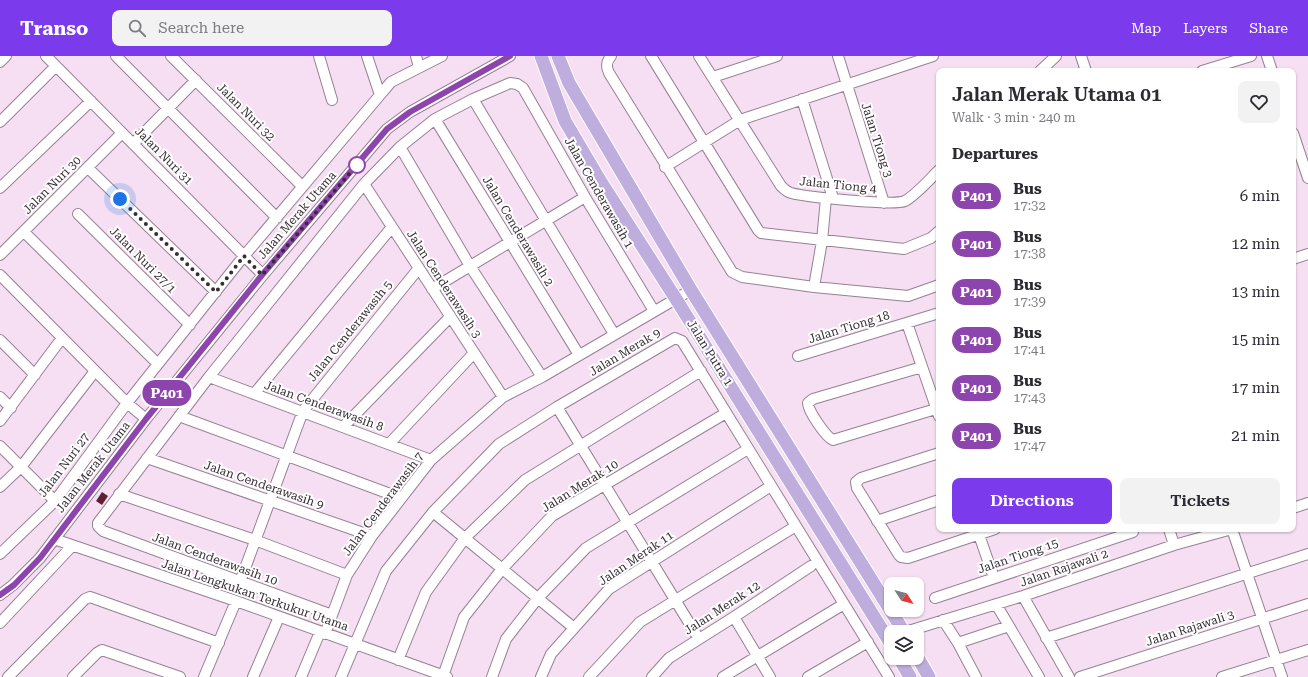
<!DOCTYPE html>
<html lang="en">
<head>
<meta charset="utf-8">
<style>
  body { margin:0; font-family:"Roboto Serif",serif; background:#f2f2f3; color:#2b2b33; height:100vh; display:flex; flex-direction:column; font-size:15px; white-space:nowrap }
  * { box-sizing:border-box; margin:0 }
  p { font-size:13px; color:#7c7c81 }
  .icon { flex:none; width:22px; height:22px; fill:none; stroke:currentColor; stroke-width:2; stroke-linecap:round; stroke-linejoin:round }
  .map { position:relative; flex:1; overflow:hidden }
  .drawer { position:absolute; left:936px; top:12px; width:360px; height:464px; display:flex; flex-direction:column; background:#fff; border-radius:8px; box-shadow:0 1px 3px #0004 }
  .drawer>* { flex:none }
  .badge { padding:0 8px; border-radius:13px; font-size:14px; line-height:26px }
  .needle { width:26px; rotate:126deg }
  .tools { position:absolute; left:884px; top:521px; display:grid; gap:8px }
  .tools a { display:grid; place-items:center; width:40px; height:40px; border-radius:8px; background:#fff; box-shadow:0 1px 3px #0004; font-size:20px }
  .you { position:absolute; width:20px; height:20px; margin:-10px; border:3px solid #fff; border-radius:50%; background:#1a73e8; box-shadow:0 0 0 6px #1a73e833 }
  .map>.badge { position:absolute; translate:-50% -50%; box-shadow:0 0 0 2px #fff }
  h2 { padding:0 16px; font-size:15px; line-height:36px }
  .round { display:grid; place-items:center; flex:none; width:42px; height:42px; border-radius:8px; background:#f2f2f3 }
  .summary { display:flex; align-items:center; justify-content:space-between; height:68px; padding:0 16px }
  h1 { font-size:19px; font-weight:600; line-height:30px }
  .button { display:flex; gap:8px; margin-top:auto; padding:8px 16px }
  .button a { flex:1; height:46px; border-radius:8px; background:#7c3aed; color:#fff; font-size:16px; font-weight:600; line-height:46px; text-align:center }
  .button a+a { background:#f2f2f3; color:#2b2b33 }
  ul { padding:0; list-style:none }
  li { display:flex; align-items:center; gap:12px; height:48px; padding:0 16px }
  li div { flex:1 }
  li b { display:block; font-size:15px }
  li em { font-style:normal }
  li .badge { min-width:44px; font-weight:700; text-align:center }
  header { display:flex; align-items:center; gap:24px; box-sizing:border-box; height:56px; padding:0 20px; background:#7c3aed; color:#fff }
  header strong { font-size:19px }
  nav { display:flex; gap:22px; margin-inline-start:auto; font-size:14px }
  .search { width:280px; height:36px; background:#f2f2f3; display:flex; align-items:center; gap:10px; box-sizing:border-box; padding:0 14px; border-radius:8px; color:#7c7c81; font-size:15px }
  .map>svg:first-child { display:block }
</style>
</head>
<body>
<header>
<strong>Transo</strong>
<div class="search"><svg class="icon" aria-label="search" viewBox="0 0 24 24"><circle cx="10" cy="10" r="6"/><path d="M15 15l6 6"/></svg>Search here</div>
<nav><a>Map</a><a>Layers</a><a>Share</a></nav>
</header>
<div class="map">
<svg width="1308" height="621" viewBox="0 0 1308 621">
  <rect width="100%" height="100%" fill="#f6dff2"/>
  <path fill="#5d2136" d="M102 436 108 440 102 449 96 445Z"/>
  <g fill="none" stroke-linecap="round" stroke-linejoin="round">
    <g stroke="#968193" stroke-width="12">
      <path id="minor" d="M46 0 263 219
        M116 0 277 162
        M171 0 302 130
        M319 0 332 44
        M367 0 380 39
        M416 0 419 11
        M611 0C606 6 606 11 609 17L732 216 742 221 814 231 908 240 939 229
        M651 0 758 174 761 177 904 193 931 182 939 175
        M699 0 781 130C784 133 787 136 791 137 806 141 894 150 905 145 916 139 930 123 939 114
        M838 0 884 147
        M1081 0 1086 15
        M1267 0 1272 15
        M0 6 6 0
        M1040 15 1056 0
        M1202 15 1251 0
        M713 21 777 0
        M473 43 614 278
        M802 43 833 142
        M435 63 579 299
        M0 66 56 10
        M1293 77 1308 122
        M133 88 196 24
        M400 91 470 210 542 321
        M665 111 740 64 933 0
        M88 112 216 236
        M364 128 503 341
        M0 132 91 45
        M78 158 190 269
        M24 176 158 308
        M0 199 122 77
        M1293 203 1308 198
        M0 219 127 347 146 363
        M814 231 822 185 826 142
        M432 233 585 141
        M907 267 939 360
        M0 284 35 319
        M798 300 939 257
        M922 311 813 343 808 347C808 355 826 381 833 384L939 352
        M209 321 431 404
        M254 338 392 171
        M0 341 11 352
        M557 351 699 583
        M179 360 401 442
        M0 365 62 282
        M343 371 450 261
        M389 388 474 297
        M0 390 55 445
        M939 397 861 422 856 426 857 432 899 499 901 501 908 502 995 473
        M147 402 372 480
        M0 431 21 411 95 315
        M119 438 255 484 347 519
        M1293 452 1308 447
        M433 456 574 572
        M877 465 939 444
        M977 473 994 522
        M1169 473 1174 489
        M1232 473 1282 621
        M54 483 236 545 447 621
        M0 498 55 445 127 347 244 200 380 39 391 26 442 0
        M240 526 303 355 419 212
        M0 539 13 529 40 502 146 363 263 219 387 73 410 56 510 0
        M1023 540 1069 621
        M935 542 1133 476
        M996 548 1039 621
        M332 559 103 475 98 470V467L209 321 364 128 400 91 435 63 473 43 510 27 517 28 523 32 585 141 654 255
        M734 561 770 621
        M943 564 958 587 976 621
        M0 567 72 490
        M905 576 1023 540 1174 489 1232 473
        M325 578 347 519 372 480 431 404 503 341 542 321 691 234
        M1046 582 1308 498
        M958 587 1009 570
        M398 604 426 536 465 482 525 424 701 315
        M443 620 464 561 502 513 552 460 726 357
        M8 621 85 543 90 541 219 587
        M73 621 97 597 102 594 180 621
        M204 621 236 545
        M253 621 279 561
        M301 621 320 576
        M341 621 386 515 433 456 499 388 557 351 675 282 682 285 889 621
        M492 621 506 583 538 542 586 492 748 393
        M541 621 551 598 609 533 771 430
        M589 621 640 566 796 470
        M652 621 669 602 734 561 811 510
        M723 621 844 548
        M808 621 868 586
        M1080 621 1308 548
        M1222 621 1308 594"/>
    </g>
    <g stroke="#fff" stroke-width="15">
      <path id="major" d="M541 0 565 65 601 126 676 243 891 588
        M558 0 569 27 691 234 904 576
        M917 600 929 621
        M899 602 910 621"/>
    </g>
    <use href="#minor" stroke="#fff" stroke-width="10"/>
    <use href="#major" stroke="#bfaddd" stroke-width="13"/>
  </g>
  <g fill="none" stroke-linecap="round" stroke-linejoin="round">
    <g stroke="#fff" stroke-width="9">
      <path id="line" d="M0 539 14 529 40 502 146 363 262 219 387 73 410 56 510 0"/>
    </g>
    <use href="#line" stroke="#8e44ad" stroke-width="6"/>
    <path stroke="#362d35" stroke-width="4" stroke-dasharray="0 7.2" d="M120 143 216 236 244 200 262 219 357 109"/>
  </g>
  <circle fill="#fff" stroke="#8e44ad" stroke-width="2" cx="357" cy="109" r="8"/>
  <g text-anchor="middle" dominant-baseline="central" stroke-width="4" stroke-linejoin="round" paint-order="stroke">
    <g font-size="12" fill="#362d35" stroke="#fff">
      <text transform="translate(246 56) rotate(45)">Jalan Nuri 32</text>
      <text transform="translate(877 84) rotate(72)">Jalan Tiong 3</text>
      <text transform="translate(164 100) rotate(45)">Jalan Nuri 31</text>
      <text transform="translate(52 129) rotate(-45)">Jalan Nuri 30</text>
      <text transform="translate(838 129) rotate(6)">Jalan Tiong 4</text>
      <text transform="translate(599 137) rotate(60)">Jalan Cenderawasih 1</text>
      <text transform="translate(297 159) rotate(-49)">Jalan Merak Utama</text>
      <text transform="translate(518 175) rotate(59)">Jalan Cenderawasih 2</text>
      <text transform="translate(143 204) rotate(45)">Jalan Nuri 27/1</text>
      <text transform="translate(444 228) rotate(57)">Jalan Cenderawasih 3</text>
      <text transform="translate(849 271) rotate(-17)">Jalan Tiong 18</text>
      <text transform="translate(350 275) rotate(-51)">Jalan Cenderawasih 5</text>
      <text transform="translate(625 296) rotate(-31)">Jalan Merak 9</text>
      <text transform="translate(710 297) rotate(58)">Jalan Putra 1</text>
      <text transform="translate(324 350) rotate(20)">Jalan Cenderawasih 8</text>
      <text transform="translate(64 409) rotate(-53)">Jalan Nuri 27</text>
      <text transform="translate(93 411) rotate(-52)">Jalan Merak Utama</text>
      <text transform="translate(264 429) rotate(19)">Jalan Cenderawasih 9</text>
      <text transform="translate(580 430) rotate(-32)">Jalan Merak 10</text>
      <text transform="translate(383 448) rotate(-53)">Jalan Cenderawasih 7</text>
      <text transform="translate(1018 500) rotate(-19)">Jalan Tiong 15</text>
      <text transform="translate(636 502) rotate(-34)">Jalan Merak 11</text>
      <text transform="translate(215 503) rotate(20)">Jalan Cenderawasih 10</text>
      <text transform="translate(1064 512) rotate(-19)">Jalan Rajawali 2</text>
      <text transform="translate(255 539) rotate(19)">Jalan Lengkukan Terkukur Utama</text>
      <text transform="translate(722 552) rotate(-33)">Jalan Merak 12</text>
      <text transform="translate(1190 572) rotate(-18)">Jalan Rajawali 3</text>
    </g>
  </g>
</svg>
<div class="tools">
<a><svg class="needle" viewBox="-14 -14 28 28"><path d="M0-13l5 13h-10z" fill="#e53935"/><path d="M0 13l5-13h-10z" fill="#7c7c81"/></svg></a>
<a><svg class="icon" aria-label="layers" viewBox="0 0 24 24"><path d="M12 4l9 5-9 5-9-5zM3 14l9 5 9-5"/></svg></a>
</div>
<div class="you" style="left:120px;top:143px"></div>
<b class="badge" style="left:167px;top:337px;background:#8e44ad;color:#fff">P401</b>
<section class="drawer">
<div class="summary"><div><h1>Jalan Merak Utama 01</h1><p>Walk · 3 min · 240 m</p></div><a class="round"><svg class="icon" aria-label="heart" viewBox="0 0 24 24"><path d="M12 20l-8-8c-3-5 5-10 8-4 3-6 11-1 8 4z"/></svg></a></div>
<h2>Departures</h2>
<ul>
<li><span class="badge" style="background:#8e44ad;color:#fff">P401</span><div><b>Bus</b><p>17:32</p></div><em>6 min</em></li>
<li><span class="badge" style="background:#8e44ad;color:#fff">P401</span><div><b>Bus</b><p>17:38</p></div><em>12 min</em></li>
<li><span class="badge" style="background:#8e44ad;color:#fff">P401</span><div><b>Bus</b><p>17:39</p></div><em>13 min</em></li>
<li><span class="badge" style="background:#8e44ad;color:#fff">P401</span><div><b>Bus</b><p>17:41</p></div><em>15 min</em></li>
<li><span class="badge" style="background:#8e44ad;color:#fff">P401</span><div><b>Bus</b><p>17:43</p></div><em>17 min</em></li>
<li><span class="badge" style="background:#8e44ad;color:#fff">P401</span><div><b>Bus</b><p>17:47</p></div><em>21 min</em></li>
</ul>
<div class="button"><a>Directions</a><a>Tickets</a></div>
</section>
</div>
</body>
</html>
